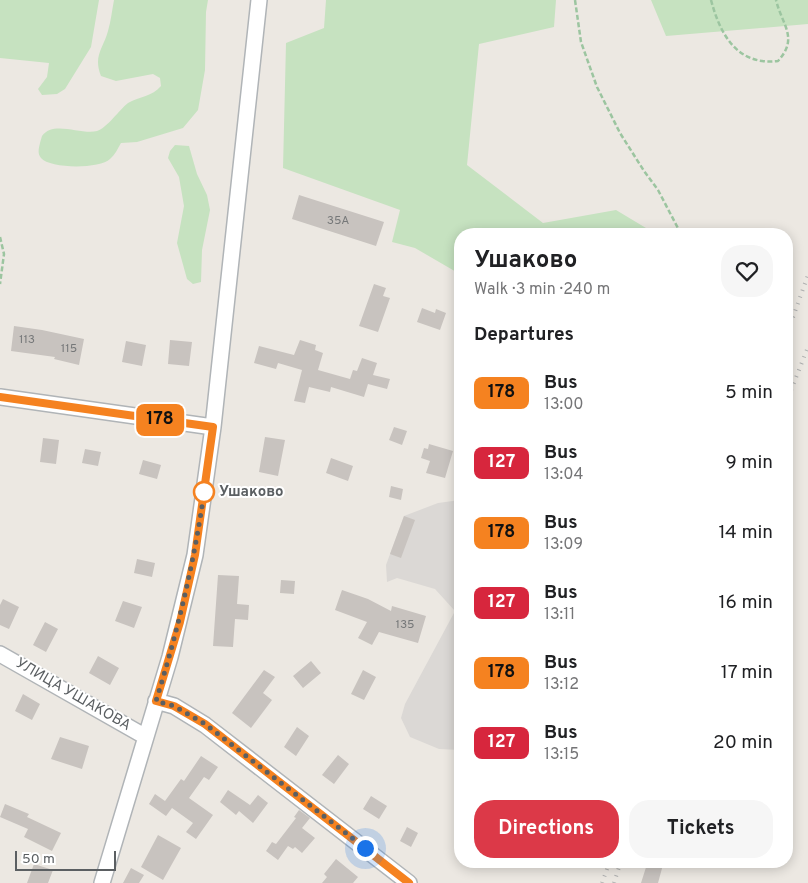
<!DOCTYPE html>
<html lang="en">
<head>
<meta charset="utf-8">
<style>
  body { margin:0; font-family:Overpass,sans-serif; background:#f6f6f6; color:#202124; height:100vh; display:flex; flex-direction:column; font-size:19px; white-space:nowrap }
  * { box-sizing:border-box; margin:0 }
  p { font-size:16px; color:#757577 }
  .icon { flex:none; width:28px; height:28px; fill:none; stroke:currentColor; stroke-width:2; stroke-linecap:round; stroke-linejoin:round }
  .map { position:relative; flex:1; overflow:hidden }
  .drawer { position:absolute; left:454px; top:228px; width:339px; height:640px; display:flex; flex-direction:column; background:#fff; border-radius:20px; box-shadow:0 2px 12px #0003 }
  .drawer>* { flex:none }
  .badge { padding:0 10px; border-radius:8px; font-size:18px; line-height:32px }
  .scale { position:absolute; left:15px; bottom:12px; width:101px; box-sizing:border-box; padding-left:5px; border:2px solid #5b5f62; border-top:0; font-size:14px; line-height:18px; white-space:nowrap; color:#5b5f62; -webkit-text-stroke:4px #fff; paint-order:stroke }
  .you { position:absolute; width:25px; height:25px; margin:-12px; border:4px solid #fff; border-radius:50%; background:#1a73e8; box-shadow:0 0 0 8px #1a73e833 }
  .map>.badge { position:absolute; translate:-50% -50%; box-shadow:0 0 0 2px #fff }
  h2 { padding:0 20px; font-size:19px; line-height:45px }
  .round { display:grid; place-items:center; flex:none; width:52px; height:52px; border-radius:20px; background:#f6f6f6 }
  .summary { display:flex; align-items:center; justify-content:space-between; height:85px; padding:0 20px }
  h1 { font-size:24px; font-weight:700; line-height:38px }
  .primary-button { display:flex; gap:10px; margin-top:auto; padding:10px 20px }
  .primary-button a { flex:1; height:58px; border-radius:20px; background:#dc3948; color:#fff; font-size:20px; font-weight:700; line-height:58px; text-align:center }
  .primary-button a+a { background:#f6f6f6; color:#202124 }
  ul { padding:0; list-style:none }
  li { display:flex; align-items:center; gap:15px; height:70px; padding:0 20px }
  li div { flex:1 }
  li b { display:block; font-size:19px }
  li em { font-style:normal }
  li .badge { min-width:55px; font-weight:700; text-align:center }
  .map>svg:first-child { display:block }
</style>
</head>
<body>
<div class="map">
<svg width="808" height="883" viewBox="0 0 808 883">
  <rect width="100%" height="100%" fill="#ece8e2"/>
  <path fill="#dbd8d5" d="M460 500V750L439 749 410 737 401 718 405 704 455 611 435 589 397 578 387 582 386 565 404 516 438 503Z"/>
  <path fill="#c6e2c0" d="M0 0H99L91 47 65 89 57 94 42 95 38 89 47 77 49 63 0 58Z
    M114 0H208L206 12 205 70 198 110 183 128 137 142 121 143C118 148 115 155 110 159 100 169 50 169 41 158 37 153 39 148 40 143 40 143 42 136 42 136 53 120 81 135 97 131 107 128 119 110 128 103 140 96 152 97 161 86L160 78 153 74 116 81 101 76C93 56 103 49 108 31 111 21 112 10 114 0Z
    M326 0H556L554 27 479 44 467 165 543 223 616 210 656 234H460V270L458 273 415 248 392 242 400 210 283 168 286 43 324 28Z
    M651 0H808V24L666 36Z
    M175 145 189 146 197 174 207 195 210 210 202 250 201 282 193 284 187 279 177 243 184 206 179 177 168 158 170 151Z"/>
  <path fill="#c8c3bf" d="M299 195 384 222 376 246 292 219Z
    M374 284 386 288 383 296 390 298 378 332 359 326Z
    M422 308 435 313 436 309 446 313 440 330 417 322Z
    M14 326 42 330 84 339 79 365 54 359 55 357 11 351Z
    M170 340 192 342 189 366 168 364Z
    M300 340 316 345 315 350 323 353 318 370 350 379 353 370 357 371 362 358 377 363 373 375 390 379 387 389 368 384 364 397 331 387 330 392 309 387 305 403 294 401 302 370 278 363 276 369 254 363 259 346 294 355Z
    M126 341 146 345 142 366 122 362Z
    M394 427 407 431 402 445 389 440Z
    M265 437 285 440 278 476 259 472Z
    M43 438 59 440 56 464 40 462Z
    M429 444 453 451 445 478 426 473 430 461 421 458 424 448 428 449Z
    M85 449 101 452 98 466 82 463Z
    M331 458 353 466 348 481 326 473Z
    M143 460 161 465 157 479 139 474Z
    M391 486 403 489 401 500 389 497Z
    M404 516 415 520 401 558 390 554Z
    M137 559 155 563 152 577 134 573Z
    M218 575 239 576 237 604 249 605 248 620 235 619 233 647 213 646Z
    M281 580 295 581 294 594 280 593Z
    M342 590 368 599 391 611 392 606 426 616 418 643 379 632 372 645 358 638 367 622 335 610Z
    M3 599 19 607 9 629 0 625V605Z
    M123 601 142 607 134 628 115 621Z
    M45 622 58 629 46 652 33 645Z
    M98 656 119 668 110 685 89 673Z
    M311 661 321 673 303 688 293 676Z
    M264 670 275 677 263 693 272 700 251 728 232 713Z
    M363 670 376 677 364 700 351 694Z
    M23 694 40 704 32 720 15 711Z
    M297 727 309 736 296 756 284 747Z
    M60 737 89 746 82 769 51 759Z
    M338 755 349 764 334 784 322 775Z
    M201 756 218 767 209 780 204 777 189 798 213 815 196 839 186 832 193 823 172 808 166 816 149 804 155 794 165 801 181 779 184 781Z
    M228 790 250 805 258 795 268 803 253 823 239 811 236 815 220 802Z
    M371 796 387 806 379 819 363 809Z
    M5 804 29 814 27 817 61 833 52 851 24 837 28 829 0 817Z
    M299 810 310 818 302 828 315 838 302 853 295 847 293 849 288 846 278 860 266 851 272 842 276 844 296 818 294 817Z
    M407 827 418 833 411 847 400 841Z
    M158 835 181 848 163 880 141 867Z
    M336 859 358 877 353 883H322L327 877 324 874Z
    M648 861H664L658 883H641Z
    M34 864 53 870 48 883H27Z
    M131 868 144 875 139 883H123Z"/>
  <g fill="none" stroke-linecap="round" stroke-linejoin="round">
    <g stroke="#b0b4b7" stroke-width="18">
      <path id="minor" d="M0 397 213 427
        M0 654 146 737
        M156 701 174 706 205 725 409 883
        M102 883 170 657 195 555 213 427 259 0"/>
    </g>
    <path stroke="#9cc5a0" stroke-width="2.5" stroke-dasharray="5 2.5" stroke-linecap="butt" d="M575 0 581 42 597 87 620 133 644 171 658 190 681 234
      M711 0C720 34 737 66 778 61 799 38 782 25 776 0
      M0 237 4 254 0 284"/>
    <use href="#minor" stroke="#fff" stroke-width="15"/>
    <path stroke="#afb0b0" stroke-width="4" stroke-dasharray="1 6" stroke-linecap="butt" d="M786 337 808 275
      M786 403 808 347
      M602 883 610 861
      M614 883 621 861"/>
  </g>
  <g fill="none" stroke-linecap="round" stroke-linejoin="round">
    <g stroke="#fff" stroke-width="11">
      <path id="line" d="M0 397 213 427 195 555 180 622 156 701 174 706 205 724 409 883"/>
    </g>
    <use href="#line" stroke="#f58220" stroke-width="8"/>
    <path stroke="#5b5f62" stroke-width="5" stroke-dasharray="0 9" d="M204 492 205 486C195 559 178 630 156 701L174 706 205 724 365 848"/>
  </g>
  <circle fill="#fff" stroke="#f58220" stroke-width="2.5" cx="204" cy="492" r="10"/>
  <g text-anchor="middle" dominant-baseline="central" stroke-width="4" stroke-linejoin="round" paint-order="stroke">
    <g font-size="12" fill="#767879">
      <text x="338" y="221">35А</text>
      <text x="27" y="340">113</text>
      <text x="69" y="349">115</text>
      <text x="405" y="625">135</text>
    </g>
    <g font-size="15" font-weight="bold" fill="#5b5f62" stroke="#fff" text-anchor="start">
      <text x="219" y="492">Ушаково</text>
    </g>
    <g font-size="15" fill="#5b5f62" stroke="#fff">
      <text transform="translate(73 695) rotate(30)">УЛИЦА УШАКОВА</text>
    </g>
  </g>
</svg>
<div class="scale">50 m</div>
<div class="you" style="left:365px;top:848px"></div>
<b class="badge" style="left:160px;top:420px;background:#f58220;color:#111">178</b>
<section class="drawer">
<div class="summary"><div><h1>Ушаково</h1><p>Walk · 3 min · 240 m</p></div><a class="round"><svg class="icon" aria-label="heart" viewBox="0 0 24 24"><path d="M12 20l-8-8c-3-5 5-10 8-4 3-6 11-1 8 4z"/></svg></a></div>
<h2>Departures</h2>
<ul>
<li><span class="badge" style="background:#f58220;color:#111">178</span><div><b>Bus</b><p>13:00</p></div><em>5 min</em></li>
<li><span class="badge" style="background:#d7263d;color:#fff">127</span><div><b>Bus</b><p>13:04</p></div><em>9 min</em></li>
<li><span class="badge" style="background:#f58220;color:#111">178</span><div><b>Bus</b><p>13:09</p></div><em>14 min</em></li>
<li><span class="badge" style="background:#d7263d;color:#fff">127</span><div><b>Bus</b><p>13:11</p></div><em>16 min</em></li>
<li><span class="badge" style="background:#f58220;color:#111">178</span><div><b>Bus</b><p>13:12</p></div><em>17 min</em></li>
<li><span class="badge" style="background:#d7263d;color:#fff">127</span><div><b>Bus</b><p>13:15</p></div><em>20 min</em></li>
</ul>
<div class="primary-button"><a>Directions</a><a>Tickets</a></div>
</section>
</div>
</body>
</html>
